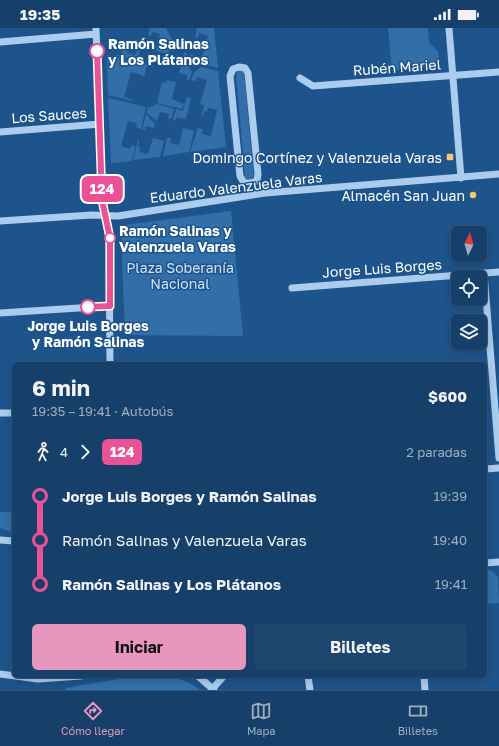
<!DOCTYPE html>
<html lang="es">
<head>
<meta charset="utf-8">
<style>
  body { margin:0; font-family:"Golos Text",sans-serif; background:#1f466f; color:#f1f3f6; height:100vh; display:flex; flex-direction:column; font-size:15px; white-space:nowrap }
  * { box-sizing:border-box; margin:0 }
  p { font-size:13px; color:#9eafc0 }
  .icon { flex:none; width:22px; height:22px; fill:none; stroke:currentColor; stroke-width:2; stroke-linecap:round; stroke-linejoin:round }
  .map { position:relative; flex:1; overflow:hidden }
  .side { position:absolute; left:12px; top:334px; width:475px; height:316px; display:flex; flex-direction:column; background:#163f69; border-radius:6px; box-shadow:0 2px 10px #0003,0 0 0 1px #35587d }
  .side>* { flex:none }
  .badge { padding:0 8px; border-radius:6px; font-size:14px; line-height:26px }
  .needle { width:26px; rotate:5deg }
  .buttons { position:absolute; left:451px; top:198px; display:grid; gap:8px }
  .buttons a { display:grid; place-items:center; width:36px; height:36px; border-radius:6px; background:#163f69; box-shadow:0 2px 10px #0003,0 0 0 1px #35587d; font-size:20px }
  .map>.badge { position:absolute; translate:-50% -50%; box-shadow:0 0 0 2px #fff }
  .legs { display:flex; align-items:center; gap:6px; height:44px; padding:0 20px; font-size:13px }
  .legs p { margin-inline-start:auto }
  .overview { display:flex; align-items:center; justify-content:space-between; height:68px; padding:0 20px }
  h1 { font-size:22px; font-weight:700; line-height:30px }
  .button { display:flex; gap:8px; margin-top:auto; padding:8px 20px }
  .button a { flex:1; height:46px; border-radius:6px; background:#e797bd; color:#111; font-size:16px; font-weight:700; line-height:46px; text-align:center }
  .button a+a { background:#1f466f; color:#f1f3f6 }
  ul { padding:0 20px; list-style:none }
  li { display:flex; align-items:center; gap:14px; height:44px; font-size:15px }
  li i { display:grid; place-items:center; width:6px; height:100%; margin:0 5px; background:currentColor }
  li i::after { content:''; width:10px; height:10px; margin:-5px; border:3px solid; border-radius:50%; background:#163f69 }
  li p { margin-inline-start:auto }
  li:first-child i { background:linear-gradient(#0000 50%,currentColor 0) }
  li:last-child i { background:linear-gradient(currentColor 50%,#0000 0) }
  .status { display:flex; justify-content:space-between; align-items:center; height:28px; padding:0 20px; background:#163f69; direction:ltr }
  .status svg { height:11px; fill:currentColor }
  .menu { display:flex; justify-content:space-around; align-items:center; height:56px; border-top:1px solid #35587d; background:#163f69; font-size:11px; color:#9eafc0 }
  .menu a { display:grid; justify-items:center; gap:2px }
  .menu .selected { color:#e797bd }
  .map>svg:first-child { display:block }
</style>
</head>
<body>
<div class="status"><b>19:35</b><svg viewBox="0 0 49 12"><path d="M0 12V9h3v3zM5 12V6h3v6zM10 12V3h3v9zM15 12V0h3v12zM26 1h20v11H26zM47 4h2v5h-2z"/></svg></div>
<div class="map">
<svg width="499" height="662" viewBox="0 0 499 662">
  <rect width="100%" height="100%" fill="#1e548c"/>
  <path fill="#326fa9" d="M150 0H166L172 12 167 30 164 29 165 25 156 23 160 6 152 4 151 8 148 7Z
    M197 0H214L218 40 189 33 190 26 193 27 192 31 201 33 208 8 199 5 198 10 195 9Z
    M388 0H428L429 15 438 23 439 32 433 39 392 42Z
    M125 14 129 15 127 25 135 27 137 23H140L137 32 114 27H122L123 15Z
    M184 24 187 25 185 34 192 44 189 52H187V47L179 45Z
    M107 27 147 37 144 49 142 47 131 44 124 69 133 72V73L108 67Z
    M201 39 218 43 226 119 190 124 198 100 203 101 202 106 211 108 217 82 208 80 207 84 204 83 203 89 201 88 204 78 200 76 207 52 197 49 196 53 191 52 194 45Z
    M239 42H242L244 45 254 149 250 152H247L245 149 236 46Z
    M167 52 176 54 172 71 184 76 182 81 157 75 162 54 166 55Z
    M187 69 191 70 186 91 177 89 175 93 173 92 176 81 183 83Z
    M108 70 146 79 141 101 136 99 137 95 128 93 121 118 130 121 131 117 135 118 132 133 111 135Z
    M157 76 174 81 171 91 168 90 169 86 160 84 157 93 146 84 148 80Z
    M146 86 155 96 154 100 146 98 145 102 142 101Z
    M183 100 194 103 189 124 163 128 167 110H171L170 115 179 117Z
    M153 110 164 113 160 129 133 132 138 112H139L138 119H140V124L148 126Z
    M231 183 243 308 125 307 121 202 125 197Z
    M0 484H14V505L0 500Z
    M485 542H491L498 549 499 575 485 576Z
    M136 648C160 648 181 646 200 662H66V660Z"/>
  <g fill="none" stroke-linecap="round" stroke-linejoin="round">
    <path stroke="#abccec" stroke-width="2" stroke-dasharray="2 3" stroke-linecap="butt" d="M463 276 478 275"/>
    <path stroke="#abccec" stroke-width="7" d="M96 0 102 172 109 210 110 336
      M449 0 461 150
      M0 14 96 6
      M239 39 245 40 248 45 258 146 257 153 250 155H244L240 148 230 48 233 41Z
      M300 50 313 58 499 44
      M0 104 100 96
      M0 193 92 187 118 188 265 165 499 146
      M484 245 499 430
      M292 260 499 244
      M0 285 110 278
      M0 385H14
      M485 441 499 440
      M0 512 14 513
      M485 535 499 534
      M0 646 38 651 81 648
      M198 648 214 662
      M308 648 310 662
      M424 648 425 662
      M213 660 224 648"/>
  </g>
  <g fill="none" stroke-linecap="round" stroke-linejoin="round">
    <g stroke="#fff" stroke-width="9">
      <path id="line-1" d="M88 279 110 278V210L102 172 97 23"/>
    </g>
    <use href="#line-1" stroke="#e95297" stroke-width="6"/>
  </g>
  <g fill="#fff" stroke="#e95297" stroke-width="2">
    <circle cx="97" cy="23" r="7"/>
    <circle cx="110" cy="210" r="5"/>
    <circle cx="88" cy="279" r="7"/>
  </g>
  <g fill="#fac96b" stroke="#1e548c" stroke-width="1.5">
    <rect x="446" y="125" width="8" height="8" rx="2"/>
    <circle cx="473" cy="167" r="4"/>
  </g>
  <g text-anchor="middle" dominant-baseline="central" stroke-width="3" stroke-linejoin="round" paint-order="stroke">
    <g font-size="14" font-weight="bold" fill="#fff" stroke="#1e548c" text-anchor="start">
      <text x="108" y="15">Ramón Salinas<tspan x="108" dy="16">y Los Plátanos</tspan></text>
      <text x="119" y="202">Ramón Salinas y<tspan x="119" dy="16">Valenzuela Varas</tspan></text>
      <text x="88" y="297" text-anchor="middle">Jorge Luis Borges<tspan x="88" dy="16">y Ramón Salinas</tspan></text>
    </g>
    <g font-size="14" fill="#fff" stroke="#1e548c">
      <text transform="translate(397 39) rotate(-4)">Rubén Mariel</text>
      <text transform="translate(49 87) rotate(-4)">Los Sauces</text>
      <text transform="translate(236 159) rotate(-7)">Eduardo Valenzuela Varas</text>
      <text transform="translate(382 240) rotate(-4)">Jorge Luis Borges</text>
    </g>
    <g font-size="14" fill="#fff" stroke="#1e548c" text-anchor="end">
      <text x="442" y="129">Domingo Cortínez y Valenzuela Varas</text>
      <text x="465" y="167">Almacén San Juan</text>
    </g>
    <g font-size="14" fill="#d0e5f9" stroke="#1e548c">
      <text x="180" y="239">Plaza Soberanía<tspan x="180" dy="16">Nacional</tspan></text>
    </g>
  </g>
</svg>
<div class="buttons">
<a><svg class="needle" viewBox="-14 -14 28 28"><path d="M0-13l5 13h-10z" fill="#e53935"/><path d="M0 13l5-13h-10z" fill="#9eafc0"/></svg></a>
<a><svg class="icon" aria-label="locate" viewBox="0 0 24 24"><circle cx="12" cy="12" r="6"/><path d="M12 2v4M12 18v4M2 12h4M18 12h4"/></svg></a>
<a><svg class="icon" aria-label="layers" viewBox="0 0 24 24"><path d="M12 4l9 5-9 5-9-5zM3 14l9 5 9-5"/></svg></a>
</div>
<b class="badge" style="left:102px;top:161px;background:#e95297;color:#fff">124</b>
<section class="side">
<div class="overview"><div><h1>6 min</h1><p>19:35 – 19:41 · Autobús</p></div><b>$600</b></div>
<div class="legs"><svg class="icon" aria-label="walk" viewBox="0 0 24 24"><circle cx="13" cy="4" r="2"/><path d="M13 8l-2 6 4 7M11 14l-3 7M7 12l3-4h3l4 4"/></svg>4<svg class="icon" aria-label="forward" viewBox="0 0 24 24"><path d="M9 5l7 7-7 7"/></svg><b class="badge" style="background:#e95297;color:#fff">124</b><p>2 paradas</p></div>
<ul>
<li><i style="color:#e95297"></i><b>Jorge Luis Borges y Ramón Salinas</b><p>19:39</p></li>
<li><i style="color:#e95297"></i><span>Ramón Salinas y Valenzuela Varas</span><p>19:40</p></li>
<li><i style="color:#e95297"></i><b>Ramón Salinas y Los Plátanos</b><p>19:41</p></li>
</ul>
<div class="button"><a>Iniciar</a><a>Billetes</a></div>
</section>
</div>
<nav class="menu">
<a class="selected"><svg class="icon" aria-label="directions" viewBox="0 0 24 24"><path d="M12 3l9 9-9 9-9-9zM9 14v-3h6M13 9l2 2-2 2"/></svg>Cómo llegar</a>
<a><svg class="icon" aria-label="map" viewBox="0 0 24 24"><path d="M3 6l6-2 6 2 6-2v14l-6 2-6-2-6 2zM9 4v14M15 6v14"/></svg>Mapa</a>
<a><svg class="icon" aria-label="tickets" viewBox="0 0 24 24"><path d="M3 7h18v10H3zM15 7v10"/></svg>Billetes</a>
</nav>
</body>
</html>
